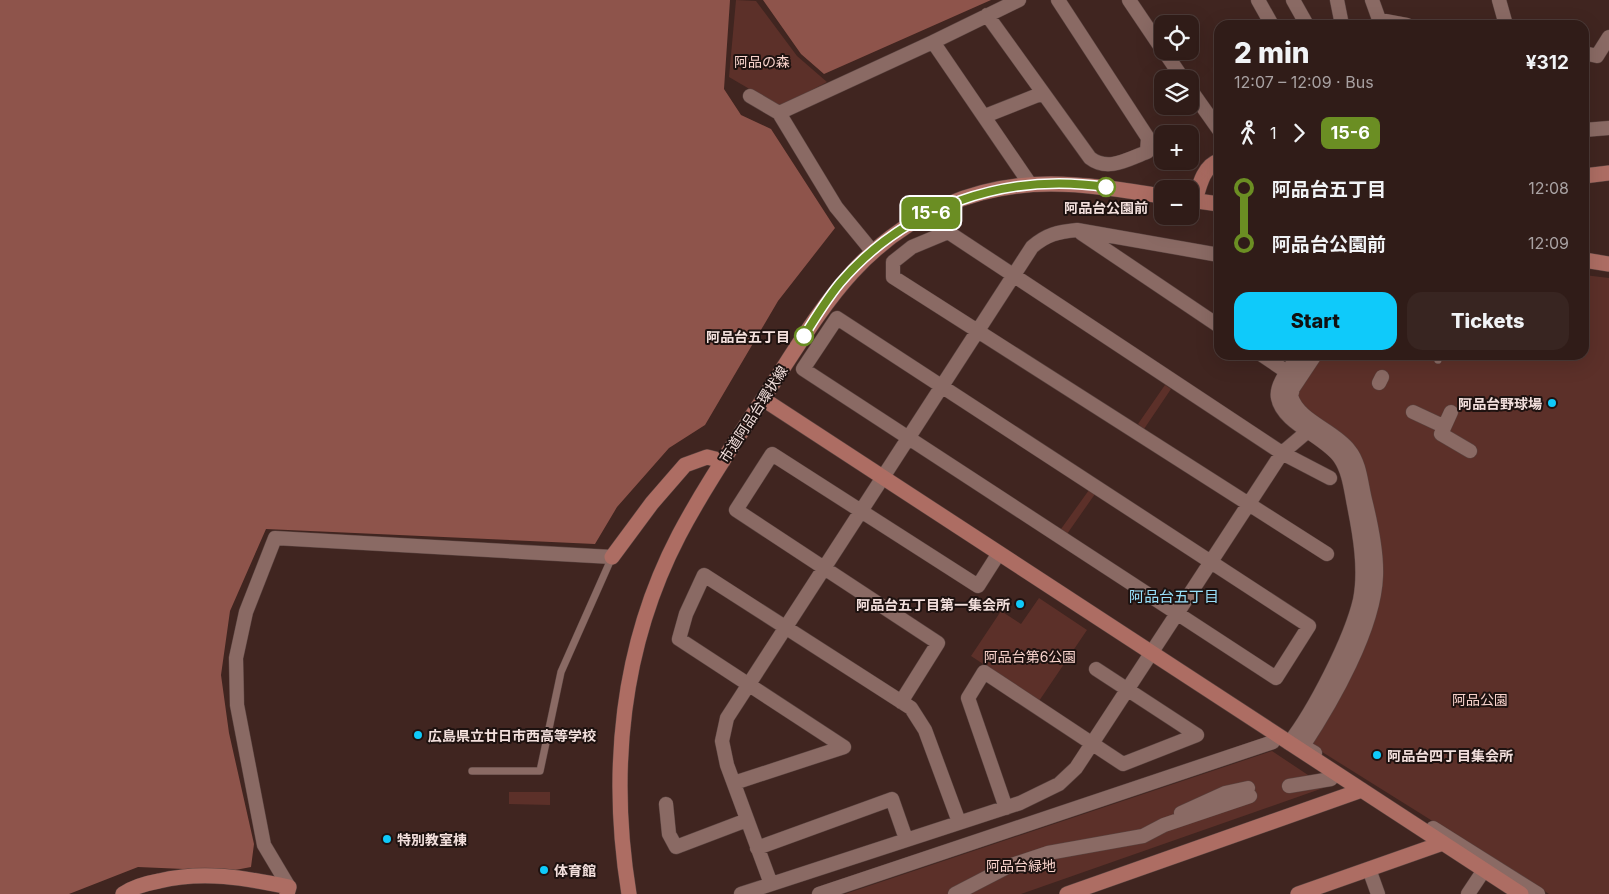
<!DOCTYPE html>
<html lang="en">
<head>
<meta charset="utf-8">
<style>
  body { margin:0; font-family:Inter,"Noto Sans JP",sans-serif; background:#382521; color:#f1f3f6; height:100vh; display:flex; flex-direction:column; font-size:19px; white-space:nowrap }
  * { box-sizing:border-box; margin:0 }
  p { font-size:16px; color:#a8a1a2 }
  .icon { flex:none; width:28px; height:28px; fill:none; stroke:currentColor; stroke-width:2; stroke-linecap:round; stroke-linejoin:round }
  .map { position:relative; flex:1; overflow:hidden }
  .panel { position:absolute; left:1214px; top:20px; width:375px; height:340px; display:flex; flex-direction:column; background:#301c18; border-radius:15px; box-shadow:0 5px 20px #0002,0 0 0 1px #4b3a37 }
  .panel>* { flex:none }
  .badge { padding:0 10px; border-radius:8px; font-size:18px; line-height:32px }
  .buttons { position:absolute; left:1154px; top:15px; display:grid; gap:10px }
  .buttons a { display:grid; place-items:center; width:45px; height:45px; border-radius:10px; background:#301c18; box-shadow:0 5px 20px #0002,0 0 0 1px #4b3a37; font-size:25px }
  .map>.badge { position:absolute; translate:-50% -50%; box-shadow:0 0 0 2px #fff }
  .legs { display:flex; align-items:center; gap:8px; height:55px; padding:0 20px; font-size:16px }
  .legs p { margin-inline-start:auto }
  .head { display:flex; align-items:center; justify-content:space-between; height:85px; padding:0 20px }
  h1 { font-size:28px; font-weight:800; line-height:38px }
  .cta { display:flex; gap:10px; margin-top:auto; padding:10px 20px }
  .cta a { flex:1; height:58px; border-radius:15px; background:#0fcafa; color:#111; font-size:20px; font-weight:800; line-height:58px; text-align:center }
  .cta a+a { background:#382521; color:#f1f3f6 }
  ul { padding:0 20px; list-style:none }
  li { display:flex; align-items:center; gap:18px; height:55px; font-size:19px }
  li i { display:grid; place-items:center; width:8px; height:100%; margin:0 6px; background:currentColor }
  li i::after { content:''; width:12px; height:12px; margin:-6px; border:4px solid; border-radius:50%; background:#301c18 }
  li p { margin-inline-start:auto }
  li:first-child i { background:linear-gradient(#0000 50%,currentColor 0) }
  li:last-child i { background:linear-gradient(currentColor 50%,#0000 0) }
  .map>svg:first-child { display:block }
</style>
</head>
<body>
<div class="map">
<svg width="1609" height="894" viewBox="0 0 1609 894">
  <rect width="100%" height="100%" fill="#402520"/>
  <path fill="#5c3029" d="M736 0 756 1 797 56 827 82 780 107 729 77Z
    M1584 275 1609 278V894H1549L1311 745 1376 521 1299 401 1297 389 1319 355H1584Z
    M1165 385 1171 389 1144 429 1138 424Z
    M1089 490 1095 494 1067 534 1061 529Z
    M1039 598 1087 630 1039 701 971 656 1001 611 1021 624Z
    M1272 751 1326 787 1021 894H845Z
    M509 792H550V805L509 804Z"/>
  <path fill="#8e544b" d="M0 0H730L724 89 741 115 771 129 835 228 778 301 705 425 669 448 617 507 595 544 266 529 230 611 221 675 229 733 254 844 251 867 230 871 138 867 69 894H0Z
    M763 0H991L824 74 801 54Z"/>
  <g fill="none" stroke-linecap="round" stroke-linejoin="round">
    <g stroke="#5a4440" stroke-width="8">
      <path id="lane" d="M1438 360 1439 355
        M472 771H540L561 672 612 557"/>
    </g>
    <g stroke="#5a4440" stroke-width="15">
      <path id="street" d="M1019 0 933 42 1030 184
        M1129 0 1162 49
        M1258 0 1272 25
        M1293 0 1307 25
        M1337 0 1342 25
        M1372 0 1381 25
        M1499 0 1506 25
        M987 15 1090 158C1108 172 1128 159 1147 152L1148 138 1058 0
        M1380 20 1407 25
        M1164 51 1183 79
        M1584 53 1597 56 1609 37
        M1190 89 1219 130
        M750 96 779 113
        M985 116 1043 93
        M1584 130 1609 128
        M1081 233 1219 326
        M872 251 836 207 779 113 933 42
        M837 318 1309 626 1276 678 803 369Z
        M1262 355 1287 372
        M1315 355 1293 388 1291 396C1298 421 1334 430 1349 450 1360 463 1361 484 1365 500 1371 524 1377 551 1376 576 1374 629 1332 702 1303 746L1315 753
        M1379 383 1382 377
        M1413 412 1443 426
        M1451 412 1441 434 1470 451
        M1327 554 893 277V262L912 247 948 232 1282 453 1330 478
        M1096 669 1197 735
        M901 702 938 643 736 510 772 454 978 586 999 553
        M1289 743C1314 711 1351 639 1360 600 1366 570 1360 535 1354 505 1351 490 1349 471 1340 458 1326 437 1283 424 1278 398 1275 384 1292 366 1299 355
        M844 747 679 639 686 614 704 575 911 708 925 730 959 822
        M734 783 844 747
        M1289 786 1331 779
        M666 804 669 834 676 847 747 820
        M1006 808 968 698 984 672 1123 764 1197 735
        M1181 813 1225 793 1248 788
        M1433 828 1538 894
        M757 848 892 799 906 839
        M1369 869 1378 894
        M771 884 727 765 722 741 727 718 1032 247C1047 234 1058 232 1077 230L1219 255
        M289 887 264 845 237 705 236 658 246 612 275 538 612 557
        M741 894 1020 803 1059 784 1076 768 1282 453 1308 431
        M819 894 1273 742
        M955 894 1009 866 1048 853 1143 836 1164 825 1250 796
        M1468 894 1484 870"/>
    </g>
    <g stroke="#5a4440" stroke-width="16">
      <path id="secondary" d="M1584 176 1609 173
        M1190 200 1219 204
        M1195 201C1199 187 1203 166 1219 161
        M1584 260 1609 264
        M763 399 1521 894
        M612 557 652 503 685 465 707 457 723 461
        M123 894C133 887 148 883 159 881 204 870 245 878 289 887L287 894
        M629 894C609 772 621 646 679 535 707 482 742 432 774 382 823 307 859 243 946 205 1020 173 1085 184 1162 196
        M1067 894 1362 790
        M1298 894 1443 843"/>
    </g>
    <use href="#lane" stroke="#8a6a64" stroke-width="7"/>
    <use href="#street" stroke="#8a6a64" stroke-width="14"/>
    <use href="#secondary" stroke="#ad6d63" stroke-width="15"/>
  </g>
  <g fill="none" stroke-linecap="round" stroke-linejoin="round">
    <g stroke="#fff" stroke-width="11">
      <path id="line-1" d="M804 336C815 318 826 300 840 283 906 206 1006 172 1106 187"/>
    </g>
    <use href="#line-1" stroke="#6b8e23" stroke-width="8"/>
  </g>
  <g fill="#fff" stroke="#6b8e23" stroke-width="2.5">
    <circle cx="1106" cy="187" r="9"/>
    <circle cx="804" cy="336" r="9"/>
  </g>
  <g fill="#0fcafa" stroke="#1e1210" stroke-width="2">
    <circle cx="1552" cy="403" r="5"/>
    <circle cx="1020" cy="604" r="5"/>
    <circle cx="418" cy="735" r="5"/>
    <circle cx="1377" cy="755" r="5"/>
    <circle cx="387" cy="839" r="5"/>
    <circle cx="544" cy="870" r="5"/>
  </g>
  <g text-anchor="middle" dominant-baseline="central" stroke-width="4" stroke-linejoin="round" paint-order="stroke">
    <g font-size="14" fill="#f9d3cc" stroke="#1e1210">
      <text x="762" y="61">阿品の森</text>
      <text x="1030" y="656">阿品台第6公園</text>
      <text x="1480" y="699">阿品公園</text>
      <text x="1021" y="865">阿品台緑地</text>
    </g>
    <g font-size="14" font-weight="bold" fill="#f2dfdc" stroke="#1e1210">
      <text x="1106" y="207">阿品台公園前</text>
      <text x="790" y="336" text-anchor="end">阿品台五丁目</text>
    </g>
    <g font-size="14" font-weight="bold" fill="#f2dfdc" stroke="#1e1210" text-anchor="start">
      <text x="1542" y="403" text-anchor="end">阿品台野球場</text>
      <text x="1010" y="604" text-anchor="end">阿品台五丁目第一集会所</text>
      <text x="428" y="735">広島県立廿日市西高等学校</text>
      <text x="1387" y="755">阿品台四丁目集会所</text>
      <text x="397" y="839">特別教室棟</text>
      <text x="554" y="870">体育館</text>
    </g>
    <g font-size="14" fill="#f2dfdc" stroke="#1e1210">
      <text transform="translate(753 414) rotate(-57)">市道阿品台環状線</text>
    </g>
    <g font-size="15" fill="#98e0fa" stroke="#1e1210">
      <text x="1174" y="596">阿品台五丁目</text>
    </g>
  </g>
</svg>
<div class="buttons">
<a><svg class="icon" aria-label="locate" viewBox="0 0 24 24"><circle cx="12" cy="12" r="6"/><path d="M12 2v4M12 18v4M2 12h4M18 12h4"/></svg></a>
<a><svg class="icon" aria-label="layers" viewBox="0 0 24 24"><path d="M12 4l9 5-9 5-9-5zM3 14l9 5 9-5"/></svg></a>
<a>+</a>
<a>−</a>
</div>
<b class="badge" style="left:931px;top:213px;background:#6b8e23;color:#fff">15-6</b>
<section class="panel">
<div class="head"><div><h1>2 min</h1><p>12:07 – 12:09 · Bus</p></div><b>¥312</b></div>
<div class="legs"><svg class="icon" aria-label="walk" viewBox="0 0 24 24"><circle cx="13" cy="4" r="2"/><path d="M13 8l-2 6 4 7M11 14l-3 7M7 12l3-4h3l4 4"/></svg>1<svg class="icon" aria-label="forward" viewBox="0 0 24 24"><path d="M9 5l7 7-7 7"/></svg><b class="badge" style="background:#6b8e23;color:#fff">15-6</b></div>
<ul>
<li><i style="color:#6b8e23"></i><b>阿品台五丁目</b><p>12:08</p></li>
<li><i style="color:#6b8e23"></i><b>阿品台公園前</b><p>12:09</p></li>
</ul>
<div class="cta"><a>Start</a><a>Tickets</a></div>
</section>
</div>
</body>
</html>
